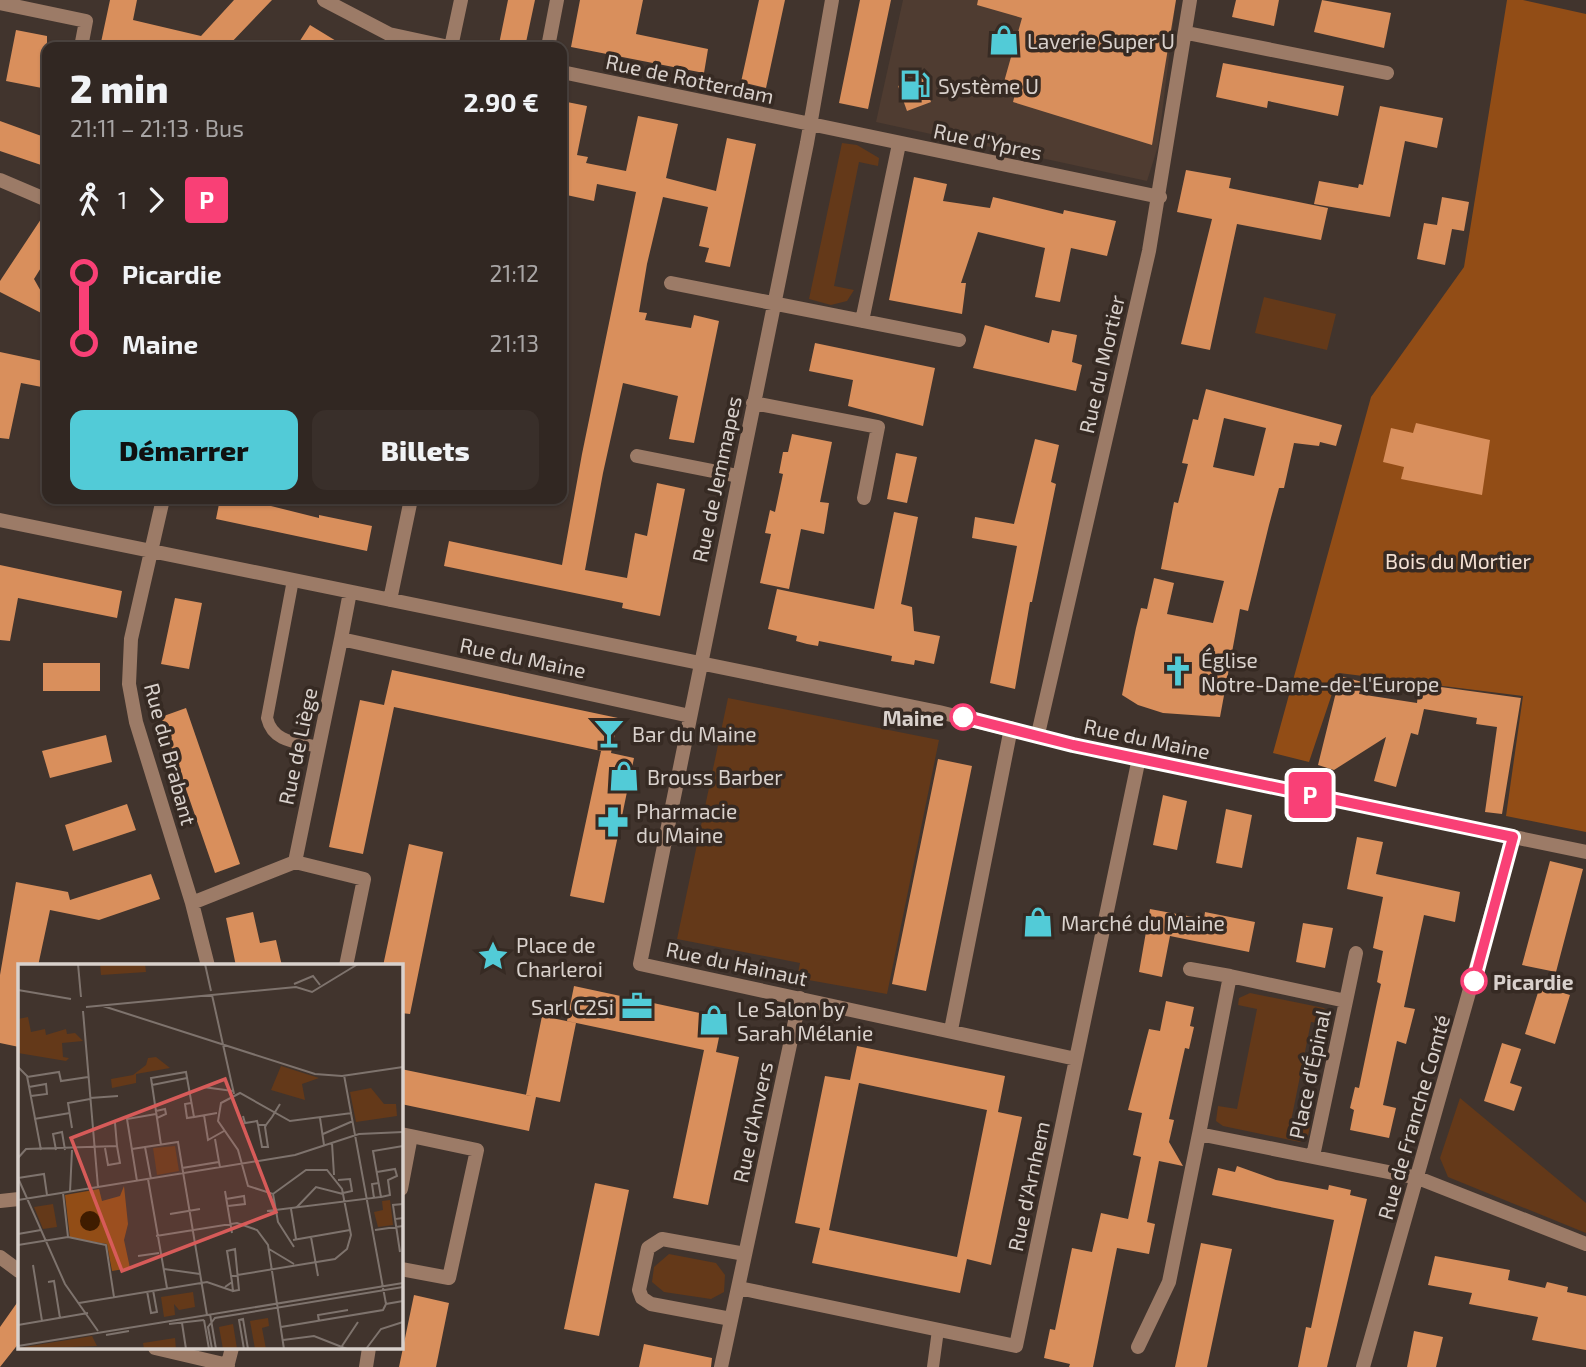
<!DOCTYPE html>
<html lang="fr">
<head>
<meta charset="utf-8">
<style>
  body { margin:0; font-family:"Exo 2",sans-serif; background:#392f2a; color:#f1f3f6; height:100vh; display:flex; flex-direction:column; font-size:26px; white-space:nowrap }
  * { box-sizing:border-box; margin:0 }
  p { font-size:23px; color:#a8a5a5 }
  .icon { flex:none; width:38px; height:38px; fill:none; stroke:currentColor; stroke-width:2; stroke-linecap:round; stroke-linejoin:round }
  .map { position:relative; flex:1; overflow:hidden }
  .sheet { position:absolute; left:42px; top:42px; width:525px; height:462px; display:flex; flex-direction:column; background:#312722; border-radius:14px; box-shadow:0 2px 5px #0004,0 0 0 2px #4c4440 }
  .sheet>* { flex:none }
  .badge { padding:0 14px; border-radius:5px; font-size:24px; line-height:46px }
  .map>.badge { position:absolute; translate:-50% -50%; box-shadow:0 0 0 4px #fff }
  .legs { display:flex; align-items:center; gap:10px; height:77px; padding:0 28px; font-size:23px }
  .legs p { margin-inline-start:auto }
  .overview { display:flex; align-items:center; justify-content:space-between; height:119px; padding:0 28px }
  h1 { font-size:38px; font-weight:800; line-height:52px }
  .primary-button { display:flex; gap:14px; margin-top:auto; padding:14px 28px }
  .primary-button a { flex:1; height:80px; border-radius:14px; background:#52cbd7; color:#111; font-size:28px; font-weight:800; line-height:80px; text-align:center }
  .primary-button a+a { background:#392f2a; color:#f1f3f6 }
  ul { padding:0 28px; list-style:none }
  li { display:flex; align-items:center; gap:24px; height:70px; font-size:26px }
  li i { display:grid; place-items:center; width:10px; height:100%; margin:0 9px; background:currentColor }
  li i::after { content:''; width:18px; height:18px; margin:-9px; border:5px solid; border-radius:50%; background:#312722 }
  li p { margin-inline-start:auto }
  li:first-child i { background:linear-gradient(#0000 50%,currentColor 0) }
  li:last-child i { background:linear-gradient(currentColor 50%,#0000 0) }
  .map>svg:first-child { display:block }
</style>
</head>
<body>
<div class="map">
<svg width="1586" height="1367" viewBox="0 0 1586 1367">
  <rect width="100%" height="100%" fill="#41342d"/>
  <path fill="#4f3c31" d="M903 0H1176L1158 146 1147 181 876 122Z"/>
  <path fill="#643919" d="M842 143 857 145 879 158 878 166 859 162 834 286 854 290 847 301 831 305 809 299Z
    M1264 297 1336 314 1327 350 1255 333Z
    M728 698 939 740 887 994 797 978 800 963 677 939Z
    M1250 993 1324 1008 1331 1015 1330 1025 1311 1022 1291 1121 1310 1126 1308 1136 1300 1142 1223 1126 1216 1121 1218 1106 1237 1109 1257 1009 1238 1005 1239 998Z
    M1460 1098 1586 1203V1233L1448 1177 1440 1158Z
    M669 1254 716 1263 725 1275 724 1292 711 1299 664 1292 652 1282 654 1267Z"/>
  <path fill="#924d16" d="M1507 0H1523L1586 14V832L1506 816 1523 696 1339 673 1309 762 1273 753 1371 397 1464 267Z"/>
  <path fill="#d98f5c" fill-rule="evenodd" d="M110 0H137L133 20 201 36 234 0H272L227 47H100Z
    M508 0H535L525 47 499 44Z
    M580 0H643L636 34 708 49 704 73 571 47Z
    M759 0H785L766 88 741 82Z
    M860 0H891L868 109 839 103Z
    M978 0H1176L1152 145 1013 102 1015 94 1002 89 1022 18 977 5Z
    M1236 0H1279L1274 26 1232 17Z
    M1322 0 1391 13 1384 48 1314 32Z
    M310 25 346 47H296Z
    M16 30 47 36V89L6 81Z
    M1223 63 1344 86 1338 116 1268 101 1267 108 1216 97Z
    M922 77 931 102 907 111 898 86Z
    M562 101 587 106 577 155 588 157 586 163 626 171 638 116 678 124 666 178 716 191 727 138 756 144 730 267 705 262 709 248 699 246 708 207 663 197 647 264 639 312 647 313 645 320 691 328 694 315 719 321 694 443 669 439 678 396 623 383 603 473 585 570 627 578 635 533 647 536 657 483 685 489 660 616 622 608 623 603 444 566 449 541 562 565 582 454 636 192 597 184 594 201 562 194Z
    M1380 106 1443 118 1437 148 1405 141 1390 217 1314 204 1319 181 1358 188 1359 184 1363 185Z
    M0 121 47 138V167L0 151Z
    M1186 170 1231 178 1229 188 1328 208 1321 240 1237 224 1210 350 1181 344 1212 219 1177 212Z
    M914 177 947 184 943 201 990 208 993 197 1063 214 1064 210 1116 221 1107 256 1071 248 1060 302 1035 297 1045 248 978 232 961 283H966L962 314 889 300Z
    M1442 197 1469 202 1464 231 1452 229 1445 265 1417 259 1424 223 1437 225Z
    M47 210V258L34 279 47 302V316L0 292V281Z
    M985 325 1049 343 1052 330 1077 335 1072 362 1082 365 1076 391 973 368Z
    M815 343 935 368 923 426 848 406 853 380 809 371Z
    M0 352 47 362V388L21 383 9 439 0 438Z
    M1206 389 1342 425 1336 446 1320 442 1319 446 1294 443 1284 488H1279L1269 525 1248 611 1240 609 1220 717 1163 713 1138 705 1122 695 1136 628 1141 608 1147 609 1154 578 1174 583 1167 614 1213 623 1224 581 1161 569 1174 502 1178 503 1188 464 1182 463 1193 419 1198 420ZM1224 418 1266 428 1254 476 1213 467Z
    M1416 423 1490 440 1482 495 1401 479 1404 467 1383 462 1391 428 1413 433Z
    M792 434 832 442 820 502 829 503 824 534 801 529 789 589 760 583 771 534 765 533 770 510 775 512 783 474 779 473 783 452H788Z
    M1035 439 1059 445 1051 482 1056 484 1032 602H1030L1015 689 990 683 1017 546 972 538 975 517 1014 524Z
    M896 453 917 457 907 503 887 499Z
    M220 499H243L319 518V515L372 526 367 551 216 519Z
    M894 512 918 517 901 604 912 607 914 631 940 636 934 664 915 660 914 665 903 663 891 661 892 656 819 641 818 646 807 644 796 641 797 636 768 629 777 589 874 609Z
    M0 565 122 591 117 618 18 598 10 641 0 640Z
    M175 598 202 603 189 669 161 664Z
    M43 663H100V691H43Z
    M392 670 618 718 611 753 634 758 604 903 570 896 601 751 394 707 363 854 329 847 360 700 384 705Z
    M1340 676 1362 682 1359 694 1417 703 1419 684 1521 698 1502 814 1485 812 1497 727 1476 724 1477 718 1424 709 1418 735 1411 733 1396 787 1374 781 1386 737 1334 770 1318 765Z
    M186 708 240 864 215 873 161 717Z
    M106 735 112 762 50 778 42 751Z
    M938 759 972 766 926 991 892 984Z
    M1163 795 1187 801 1177 850 1153 845Z
    M127 804 136 830 73 851 65 825Z
    M1226 809 1252 815 1242 868 1216 863Z
    M1357 837 1383 842 1376 874 1460 892 1455 922 1424 915 1404 1007 1415 1009 1406 1044 1397 1041 1383 1105 1396 1108 1389 1138 1350 1130 1354 1110 1350 1108 1355 1087 1359 1088 1377 1002 1381 984 1377 982 1383 951 1373 948 1383 897 1347 889Z
    M409 844 443 852 410 1014 401 1013V966H383Z
    M1550 861 1583 869 1556 972 1522 965Z
    M151 874 160 899 99 920 50 910 38 966H19V1047L0 1043V975L16 882 68 892 70 900Z
    M1150 909 1204 919 1205 912 1255 922 1249 952 1170 936 1162 977 1139 972Z
    M253 912 260 943 276 940 282 966H236L226 918Z
    M1303 923 1333 928 1325 968 1296 962Z
    M574 986 723 1018 716 1052 739 1057 708 1205 673 1198 704 1050 567 1021Z
    M1540 986 1570 995 1555 1044 1525 1034Z
    M1166 1001 1194 1007 1190 1026 1194 1027 1189 1049 1185 1048 1169 1119 1174 1120 1169 1142 1183 1166 1159 1161 1147 1222 1155 1224 1149 1254 1117 1248 1093 1367H1069L1070 1364 1044 1358 1050 1329 1055 1330 1072 1248 1092 1252 1101 1213 1128 1219 1141 1157 1133 1155 1142 1113 1128 1110 1149 1029 1160 1031Z
    M542 1016 576 1023 560 1102 536 1097 529 1131 401 1104V1069L532 1096 526 1095Z
    M1502 1043 1521 1049 1510 1083 1522 1087 1514 1111 1484 1101Z
    M857 1046 1005 1076 998 1112 1022 1117 991 1265 967 1259 960 1293 812 1263 820 1228 795 1223 825 1076 850 1080ZM859 1083 987 1110 957 1257 829 1230Z
    M1237 1166 1276 1180 1328 1190 1329 1185 1351 1190 1350 1195 1367 1199 1327 1367H1298L1306 1327 1311 1328 1334 1220 1212 1195 1218 1168 1235 1172Z
    M595 1183 629 1190 599 1336 564 1329Z
    M1201 1243 1232 1249 1207 1367H1175Z
    M1435 1256 1510 1270 1508 1280 1545 1288 1547 1282 1568 1287 1567 1292 1586 1296V1350L1532 1340 1538 1317 1469 1304 1472 1293 1428 1285Z
    M414 1295 449 1303 436 1367H399Z
    M19 1300V1343L0 1367V1327Z
    M1414 1331 1443 1337 1436 1367H1407Z
    M644 1344 712 1358 711 1367H639Z"/>
  <g fill="none" stroke-linecap="round" stroke-linejoin="round">
    <path stroke="#9c7b67" stroke-width="12" d="M293 580 267 718C273 743 297 742 319 747
      M933 1367 938 1330"/>
    <path stroke="#9c7b67" stroke-width="14" d="M324 0 389 34 449 47
      M832 0 807 143 640 964 1076 1059
      M0 3 86 21 82 42
      M1187 33 1387 73
      M451 47 461 0
      M548 47 557 0
      M562 72 1160 197
      M0 180 47 200
      M671 283 959 340
      M862 321 899 144
      M753 403 878 427 864 498
      M637 456 738 476
      M163 499 131 639 129 684 136 722 192 903 208 966
      M0 520 939 712 1073 745 1586 852
      M350 592 341 639 690 716
      M390 600 411 499
      M1038 734 1149 251 1190 0
      M295 862 341 639
      M192 903 295 862 364 879 346 966
      M1190 969 1230 976
      M1346 1001 1356 953
      M951 1030 1011 728
      M401 1134 411 1136 401 1189
      M1313 1156 1346 1001 1230 976 1199 1134 1418 1178 1586 1244
      M0 1201 19 1199
      M0 1257 19 1271
      M401 1269 449 1278 477 1150 411 1136
      M739 1288 1016 1346 1139 758
      M731 1319 651 1304 642 1298 639 1290 648 1248 662 1239 745 1254
      M1138 1347 1169 1282 1199 1134
      M155 1348 228 1365
      M227 1367 232 1348
      M366 1367 369 1348
      M721 1367 800 998
      M1363 1367 1513 837"/>
  </g>
  <g fill="none" stroke-linecap="round" stroke-linejoin="round">
    <g stroke="#fff" stroke-width="16">
      <path id="line-1" d="M963 717 1073 745 1513 837 1474 981"/>
    </g>
    <use href="#line-1" stroke="#f94076" stroke-width="10"/>
  </g>
  <defs>
    <g id="shop-bare" transform="scale(2.415)"><path d="M-5-2.5h2.3a2.7 3.5 0 0 1 5.4 0H5L5.5 6h-11ZM-1.5-2.5h3a1.5 2.3 0 0 0-3 0Z" fill="#52cbd7" stroke="#362a23" stroke-width="2.5" paint-order="stroke"/></g>
    <g id="fuel-bare" transform="scale(2.415)"><path d="M-5.5-6h7V0h2V4h1.3V-2.5L3-4.5l.8-.8L6-3V5H2.5V1h-1V6h-7ZM-4.2-4.7v3.2H.2V-4.7Z" fill="#52cbd7" stroke="#362a23" stroke-width="2.5" paint-order="stroke"/></g>
    <g id="church-bare" transform="scale(2.415)"><path d="M-1.2-6h2.4v3.5h3.3v2.4h-3.3V6h-2.4V-.1h-3.3v-2.4h3.3Z" fill="#52cbd7" stroke="#362a23" stroke-width="2.5" paint-order="stroke"/></g>
    <g id="bar-bare" transform="scale(2.415)"><path d="M-6-5H6L.8 .8V4.5H3.5V6h-7V4.5H-.8V.8Z" fill="#52cbd7" stroke="#362a23" stroke-width="2.5" paint-order="stroke"/></g>
    <g id="pharmacy-bare" transform="scale(2.415)"><path d="M-2-6h4v4h4v4h-4v4h-4v-4h-4v-4h4Z" fill="#52cbd7" stroke="#362a23" stroke-width="2.5" paint-order="stroke"/></g>
    <g id="sight-bare" transform="scale(2.415)"><path d="M0-6L1.8-2.2L6-1.7L2.9 1.2L3.7 5.4L0 3.3L-3.7 5.4L-2.9 1.2L-6-1.7L-1.8-2.2Z" fill="#52cbd7" stroke="#362a23" stroke-width="2.5" paint-order="stroke"/></g>
    <g id="office-bare" transform="scale(2.415)"><path d="M-6-3h4V-5.5h4V-3h4V5H-6ZM-1-4.5V-3h2v-1.5ZM-6 0V1H6V0Z" fill="#52cbd7" stroke="#362a23" stroke-width="2.5" paint-order="stroke"/></g>
  </defs>
  <g fill-rule="evenodd">
    <use href="#shop-bare" x="1004" y="40"/>
    <use href="#fuel-bare" x="915" y="85"/>
    <use href="#church-bare" x="1178" y="671"/>
    <use href="#bar-bare" x="609" y="733"/>
    <use href="#shop-bare" x="624" y="776"/>
    <use href="#pharmacy-bare" x="613" y="822"/>
    <use href="#shop-bare" x="1038" y="922"/>
    <use href="#sight-bare" x="493" y="956"/>
    <use href="#office-bare" x="637" y="1006"/>
    <use href="#shop-bare" x="714" y="1020"/>
  </g>
  <g fill="#fff" stroke="#f94076" stroke-width="3.5">
    <circle cx="963" cy="717" r="12"/>
    <circle cx="1474" cy="981" r="12"/>
  </g>
  <g text-anchor="middle" dominant-baseline="central" stroke-width="7" stroke-linejoin="round" paint-order="stroke">
    <g font-size="21" fill="#d9d1cc" stroke="#362a23" text-anchor="start">
      <text x="1027" y="40">Laverie Super U</text>
      <text x="938" y="85">Système U</text>
      <text x="1201" y="659">Église<tspan x="1201" dy="24">Notre-Dame-de-l'Europe</tspan></text>
      <text x="632" y="733">Bar du Maine</text>
      <text x="647" y="776">Brouss Barber</text>
      <text x="636" y="810">Pharmacie<tspan x="636" dy="24">du Maine</tspan></text>
      <text x="1061" y="922">Marché du Maine</text>
      <text x="516" y="944">Place de<tspan x="516" dy="24">Charleroi</tspan></text>
      <text x="614" y="1006" text-anchor="end">Sarl C2Si</text>
      <text x="737" y="1008">Le Salon by<tspan x="737" dy="24">Sarah Mélanie</tspan></text>
    </g>
    <g font-size="21" fill="#d9d1cc" stroke="#362a23">
      <text transform="translate(690 78) rotate(12)">Rue de Rotterdam</text>
      <text transform="translate(988 141) rotate(12)">Rue d'Ypres</text>
      <text transform="translate(1101 364) rotate(-77)">Rue du Mortier</text>
      <text transform="translate(716 479) rotate(-78)">Rue de Jemmapes</text>
      <text transform="translate(523 657) rotate(12)">Rue du Maine</text>
      <text transform="translate(1147 738) rotate(12)">Rue du Maine</text>
      <text transform="translate(297 746) rotate(-78)">Rue de Liège</text>
      <text transform="translate(171 754) rotate(75)">Rue du Brabant</text>
      <text transform="translate(737 963) rotate(12)">Rue du Hainaut</text>
      <text transform="translate(1309 1074) rotate(-78)">Place d'Épinal</text>
      <text transform="translate(1413 1117) rotate(-74)">Rue de Franche Comté</text>
      <text transform="translate(752 1122) rotate(-78)">Rue d'Anvers</text>
      <text transform="translate(1028 1186) rotate(-78)">Rue d'Arnhem</text>
    </g>
    <g font-size="21" fill="#f4e0d3" stroke="#362a23">
      <text x="1458" y="560">Bois du Mortier</text>
    </g>
    <g font-size="21" font-weight="bold" fill="#d9d1cc" stroke="#362a23" text-anchor="end">
      <text x="944" y="717">Maine</text>
      <text x="1493" y="981" text-anchor="start">Picardie</text>
    </g>
  </g>
  <g transform="translate(18 964)">
    <rect width="385" height="385" fill="#41342d"/>
    <path d="M82 0H127L128 8 83 11ZM10 53 13 68 27 65 28 71 48 65 49 70 57 69 65 77 44 79 45 93 51 94 48 97 0 89V55ZM138 93 152 104 118 110V119L94 124 93 115 115 111 128 101 130 94ZM263 102 301 114 284 120 287 136 253 126ZM353 124 366 140H378L379 152 338 158 332 128ZM157 182 161 207 139 211 135 184ZM372 236 375 261 360 263 356 248 365 246 364 237ZM35 240 39 263 25 265 16 243ZM175 328 177 343 161 346 156 340 157 351 146 353 143 333ZM250 354 251 362 244 364 248 385H237L232 357ZM215 360 219 385H205L201 363ZM74 372 79 382 0 385V384ZM157 374 158 385H126L125 379Z" fill="#643919"/>
    <path d="M106 222 110 260 106 276 112 304 94 307 89 280 52 274 47 231 81 225 84 237 102 232Z" fill="#924d16"/>
    <path d="M62 257a10 10 0 1 1 20 0a10 10 0 1 1-20 0Z" fill="#3f1c00"/>
    <path fill="none" stroke="#7e736d" stroke-width="2" d="M60 0 63 33M187 0 193 27M276 20 295 12 302 21M0 26 53 35M194 31 216 130M85 42 297 110 324 112 385 103M68 43 278 23 294 28 340 0M65 47 80 223M0 103 9 112 23 186M326 111 368 340M9 113 41 108 43 117 70 113M134 121 169 114M11 123 28 120 29 130 13 132M185 123 215 127M72 134 100 132M173 139 167 140 169 154 176 153M138 147 147 145 148 150 139 154M186 151 190 176 206 167M225 152 227 159 239 157 240 161M302 154 306 181M16 155 52 149M97 159 99 182M248 161H240L244 183H250L247 163 248 161 254 153 262 140M54 164 50 139 72 135M305 170 335 157M197 175 201 198M314 179 316 211M143 181 133 114 168 108 176 153 199 149M127 183 133 215M114 185 160 178 189 351M38 186 35 170 44 168 47 186M0 194 8 185 99 182 102 199 90 201 87 184M164 204 201 198 202 203M359 208 377 205 379 212 370 216 372 231 363 233M0 214 47 320 80 367M0 214 26 210 29 231M130 215 149 324M320 216 332 215 334 227 325 229M119 217 109 155 138 150M207 227 214 269M52 228 54 186M45 229 50 273M255 230 260 258 276 283M356 234 354 220 361 219M208 235 226 232 227 240 210 242M0 236 277 191 341 170 385 168M278 244 298 223 325 230M273 245 278 275M249 247 363 233 355 187 385 182M152 250 182 245M377 255 375 241 385 240M357 266 385 262M0 270 23 266M138 272 219 259 239 266 250 281 266 385M50 273 88 281 96 333M293 273 300 312M275 276 332 266M0 281 50 273M251 285 276 300M382 288 377 255 385 254M120 292 141 289M15 301 24 357M146 305 182 310M213 312 317 295 329 285 333 271 324 225 309 206H288L255 230 230 222 220 186 200 157 203 139 222 129 272 157 334 149M30 318 36 317 42 354M207 323 214 318 209 287 217 285 221 326 215 327 214 318M129 327 133 349 139 348 135 326M61 339 189 318 215 327M192 350 198 385M186 356 191 385M301 357 300 351 330 346M164 359 168 385M151 360 186 356M0 361 70 349M263 363 365 346 368 340 385 337M88 371 111 367M265 376 296 372 329 385M0 382 385 319M324 382 340 358M194 385 190 363 197 354 385 323M226 385 221 356 225 355 230 385M348 385 363 365 385 358"/>
    <path fill="#d75b59" fill-opacity="0.15" stroke="#d75b59" stroke-width="3.5" d="M207 115 258 248 104 307 53 174Z"/>
    <rect width="385" height="385" fill="none" stroke="#d9d1cc" stroke-width="3.5"/>
  </g>
</svg>
<b class="badge" style="left:1310px;top:795px;background:#f94076;color:#fff">P</b>
<section class="sheet">
<div class="overview"><div><h1>2 min</h1><p>21:11 – 21:13 · Bus</p></div><b>2.90 €</b></div>
<div class="legs"><svg class="icon" aria-label="walk" viewBox="0 0 24 24"><circle cx="13" cy="4" r="2"/><path d="M13 8l-2 6 4 7M11 14l-3 7M7 12l3-4h3l4 4"/></svg>1<svg class="icon" aria-label="forward" viewBox="0 0 24 24"><path d="M9 5l7 7-7 7"/></svg><b class="badge" style="background:#f94076;color:#fff">P</b></div>
<ul>
<li><i style="color:#f94076"></i><b>Picardie</b><p>21:12</p></li>
<li><i style="color:#f94076"></i><b>Maine</b><p>21:13</p></li>
</ul>
<div class="primary-button"><a>Démarrer</a><a>Billets</a></div>
</section>
</div>
</body>
</html>
